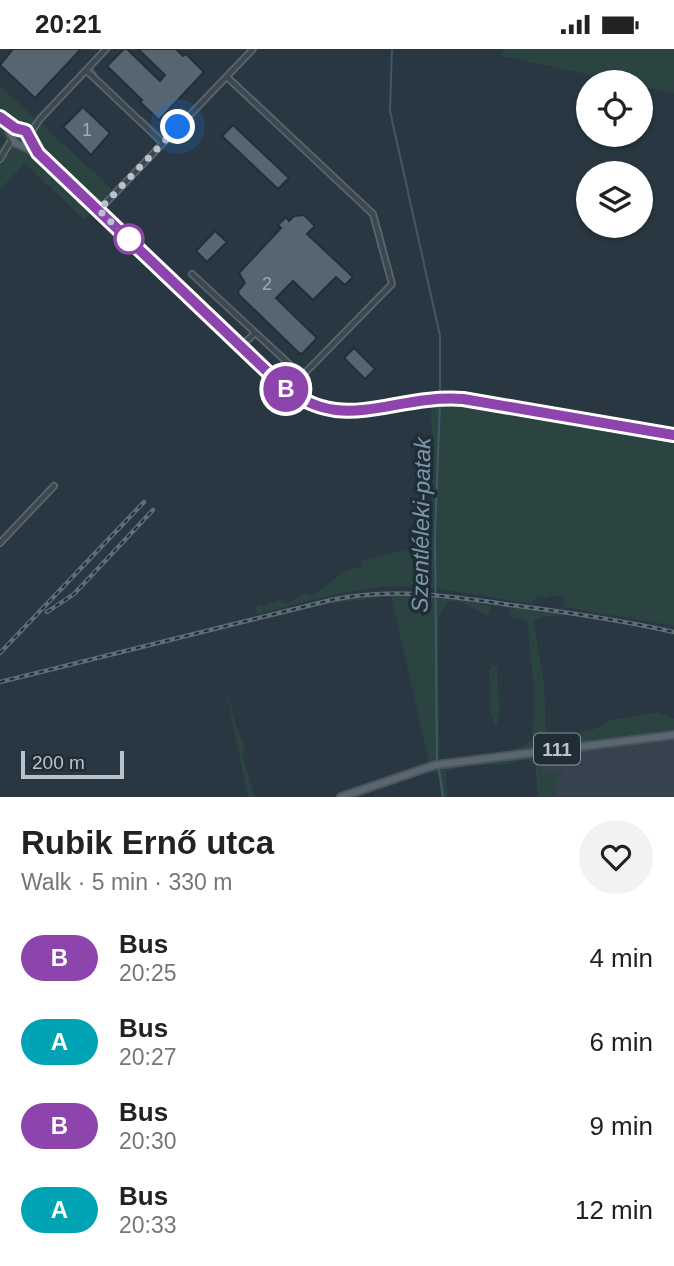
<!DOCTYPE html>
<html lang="en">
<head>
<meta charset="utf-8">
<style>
  body { margin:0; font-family:Arial,sans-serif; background:#f2f2f2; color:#222; height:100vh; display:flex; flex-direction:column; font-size:26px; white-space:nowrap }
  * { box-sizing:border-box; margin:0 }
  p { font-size:23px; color:#767676 }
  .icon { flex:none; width:38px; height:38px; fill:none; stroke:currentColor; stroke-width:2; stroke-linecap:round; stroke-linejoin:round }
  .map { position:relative; height:748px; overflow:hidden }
  .panel { display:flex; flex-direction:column; background:#fff; flex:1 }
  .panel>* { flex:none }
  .badge { padding:0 14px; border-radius:23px; font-size:24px; line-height:46px }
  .buttons { position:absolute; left:576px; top:21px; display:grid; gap:14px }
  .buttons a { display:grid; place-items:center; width:77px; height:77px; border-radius:50%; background:#fff; box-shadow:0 2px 5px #0004; font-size:35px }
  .scale { position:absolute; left:21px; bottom:18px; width:103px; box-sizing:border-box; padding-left:7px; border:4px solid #b9c3cb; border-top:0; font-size:19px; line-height:24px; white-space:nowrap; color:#b9c3cb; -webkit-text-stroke:5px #212d36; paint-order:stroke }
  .you { position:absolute; width:35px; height:35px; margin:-18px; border:5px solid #fff; border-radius:50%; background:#1a73e8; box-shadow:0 0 0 10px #1a73e833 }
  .map>.badge { position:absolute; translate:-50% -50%; box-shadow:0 0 0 4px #fff }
  .round { display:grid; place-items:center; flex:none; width:74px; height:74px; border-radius:37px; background:#f2f2f2 }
  .head { display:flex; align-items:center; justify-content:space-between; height:119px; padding:0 21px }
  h1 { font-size:33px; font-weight:600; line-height:52px }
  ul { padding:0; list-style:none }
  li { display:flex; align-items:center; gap:21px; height:84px; padding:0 21px }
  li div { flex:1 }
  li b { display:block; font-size:26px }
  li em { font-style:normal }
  li .badge { min-width:77px; font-weight:700; text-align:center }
  .status { display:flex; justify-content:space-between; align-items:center; height:49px; padding:0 35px; background:#fff; direction:ltr }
  .status svg { height:19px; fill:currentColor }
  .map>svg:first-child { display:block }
</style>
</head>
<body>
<div class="status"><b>20:21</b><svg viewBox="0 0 49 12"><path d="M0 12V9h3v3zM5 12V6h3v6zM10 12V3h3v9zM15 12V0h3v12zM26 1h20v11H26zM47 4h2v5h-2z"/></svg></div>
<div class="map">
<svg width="674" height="748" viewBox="0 0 674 748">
  <rect width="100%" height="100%" fill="#283741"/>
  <path fill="#36434e" d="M674 689V748H538L535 706Z"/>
  <path fill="#2b4442" d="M504 0H674V44L641 37 640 33H624L502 7Z
    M0 37 112 140 84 171 25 114 0 141V98L6 91 0 85Z
    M431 353 479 355 674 391V577L563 558 565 548 550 547 545 550 544 547 538 546 531 555C480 547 426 533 374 539 335 543 296 556 257 565L255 557 261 555 263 558 281 550 286 555 305 544 312 547 345 522 361 517V512L432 494C433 447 432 400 431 353Z
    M386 544 427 546 491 557 488 567 462 553 449 552 438 569 439 710 429 713 391 547 329 555 267 570V567L352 549Z
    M503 555 568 566 542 568 534 573 544 634 546 688 536 700 507 704 532 692 534 642 527 572 511 568 509 559 501 557Z
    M492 616 497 618C496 637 504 659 496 678L491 666 489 622Z
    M223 628 237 680 244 696 243 707 254 748H248Z
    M658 663 674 670V682C655 685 557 700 546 693 561 678 590 690 606 672Z
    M533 706 534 713C522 707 514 716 502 716 485 716 462 715 446 723L447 748H441L438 725 430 722 453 715Z
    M540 708 542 724 562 723 563 727 554 729 557 747 539 748 537 709Z"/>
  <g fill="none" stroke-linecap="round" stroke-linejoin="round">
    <path stroke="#3f5869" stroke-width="2" d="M392 0 390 62 440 287V347
      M92 19 97 27
      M109 39 115 45
      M142 69 162 88
      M437 714 435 486 440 353
      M439 720 443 748"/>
  </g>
  <path fill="#566570" stroke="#232f38" stroke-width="2" d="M13 0H81L35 49 0 16Z
    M124 0H127L160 32 165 26 138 0H176L183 7 186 5 204 23 159 71 140 53 142 51 107 17Z
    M83 58 110 84 91 106 63 78Z
    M233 76 289 129 278 140 222 87Z
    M304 166 315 177 307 185 353 228 345 236 336 228 313 251 293 232 276 249 317 289 302 305 299 304 239 246 238 242 245 234 239 224 281 179 278 176 286 168 289 172 294 167Z
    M215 182 227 193 207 213 196 202Z
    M354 299 375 320 365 330 344 309Z"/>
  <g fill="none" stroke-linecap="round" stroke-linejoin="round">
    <g stroke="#5a666e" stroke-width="8">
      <path id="minor" d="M86 21 163 94
        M29 86 40 70 106 0
        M0 110 12 90
        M99 161 253 0
        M192 225 302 327 392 235 373 165 227 28
        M241 297 254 285
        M0 494 54 437"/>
    </g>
    <g stroke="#49545d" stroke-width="10">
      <path id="major" d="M2 70 15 79 26 82 38 104 276 331C339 390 389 345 463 350L674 386
        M6 75 15 94 34 102
        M341 748 435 716 674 686"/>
    </g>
    <use href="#minor" stroke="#3c4851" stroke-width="4.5"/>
    <use href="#major" stroke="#5a6770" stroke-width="6"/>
    <g stroke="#5e6d77" stroke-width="4.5">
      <path id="rail" d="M47 563 74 545 153 461
        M0 604 144 453
        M0 633 331 551C392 538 449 547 511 556 566 563 620 571 674 583"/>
    </g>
    <use href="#rail" stroke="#212d36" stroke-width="2" stroke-dasharray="5" stroke-linecap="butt"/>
  </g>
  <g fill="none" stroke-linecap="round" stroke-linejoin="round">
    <g stroke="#fff" stroke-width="16">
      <path id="line" d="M0 68 15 79 26 82 38 104 276 331C340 390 388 345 463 350L674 386"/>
    </g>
    <use href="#line" stroke="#8e44ad" stroke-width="10"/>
    <path stroke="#b9c3cb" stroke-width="7" stroke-dasharray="0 12.6" d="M129 190 133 195 99 161 178 78"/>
  </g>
  <circle fill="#fff" stroke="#8e44ad" stroke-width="3.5" cx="129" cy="190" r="14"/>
  <g text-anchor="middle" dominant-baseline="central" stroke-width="7" stroke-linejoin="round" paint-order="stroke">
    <g font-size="18" fill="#a0acb4">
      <text x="87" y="81">1</text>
      <text x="267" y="235">2</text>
    </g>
    <rect fill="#212d36" stroke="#8b969e" stroke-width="2" x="534" y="684.5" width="46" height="31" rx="5"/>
    <g font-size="19" font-weight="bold" fill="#b9c3cb">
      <text x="557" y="700">111</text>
    </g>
    <g font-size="23" font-style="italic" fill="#7b98ab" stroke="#212d36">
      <text transform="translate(421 476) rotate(-89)">Szentléleki-patak</text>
    </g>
  </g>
</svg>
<div class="buttons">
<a><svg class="icon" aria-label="locate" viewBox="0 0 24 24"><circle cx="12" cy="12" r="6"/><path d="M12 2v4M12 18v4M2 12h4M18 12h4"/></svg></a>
<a><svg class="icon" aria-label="layers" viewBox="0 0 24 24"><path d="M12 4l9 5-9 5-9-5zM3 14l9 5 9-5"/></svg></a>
</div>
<div class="scale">200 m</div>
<div class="you" style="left:178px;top:78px"></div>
<b class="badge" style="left:286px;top:340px;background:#8e44ad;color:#fff">B</b>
</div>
<section class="panel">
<div class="head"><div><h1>Rubik Ernő utca</h1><p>Walk · 5 min · 330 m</p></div><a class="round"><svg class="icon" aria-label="heart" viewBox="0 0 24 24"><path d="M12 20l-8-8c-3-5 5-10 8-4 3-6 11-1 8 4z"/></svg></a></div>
<ul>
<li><span class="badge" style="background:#8e44ad;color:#fff">B</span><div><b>Bus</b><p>20:25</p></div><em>4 min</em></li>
<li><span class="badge" style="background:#00a3b4;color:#fff">A</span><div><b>Bus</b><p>20:27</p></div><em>6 min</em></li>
<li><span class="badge" style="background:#8e44ad;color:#fff">B</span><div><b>Bus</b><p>20:30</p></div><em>9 min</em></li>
<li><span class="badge" style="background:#00a3b4;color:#fff">A</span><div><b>Bus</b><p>20:33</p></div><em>12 min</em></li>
</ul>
</section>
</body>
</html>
